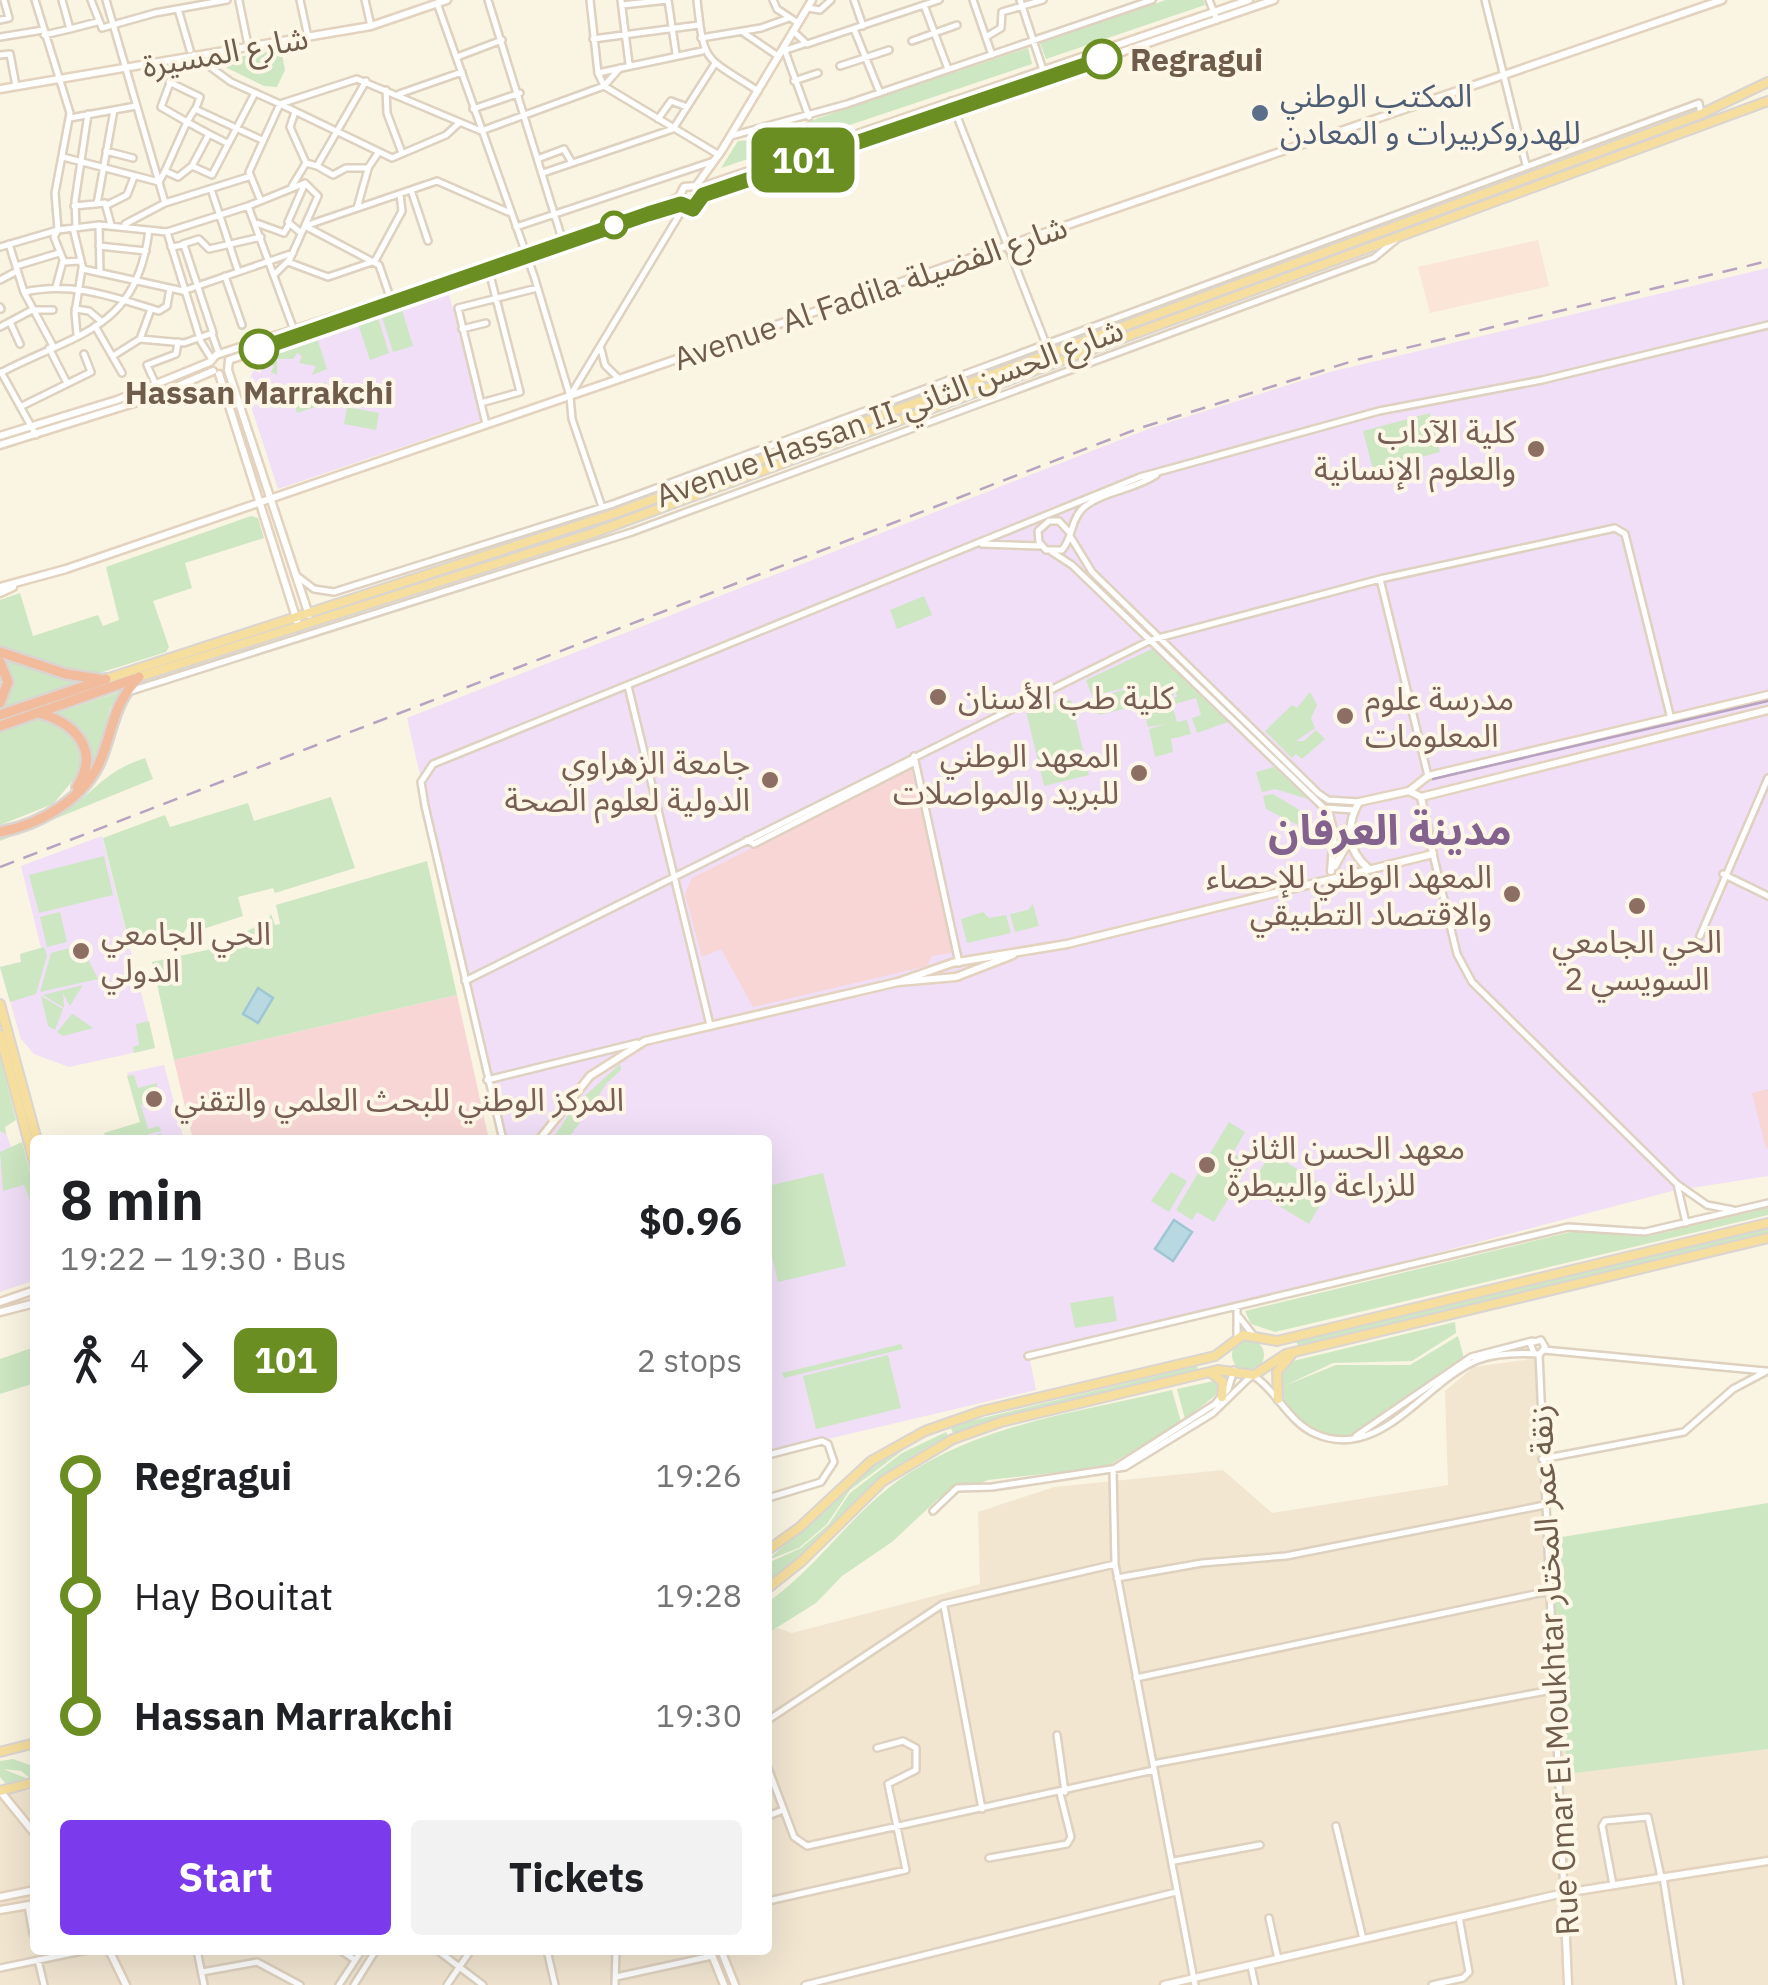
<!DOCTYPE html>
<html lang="en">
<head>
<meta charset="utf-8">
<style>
  body { margin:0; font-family:"IBM Plex Sans","Noto Sans Arabic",sans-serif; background:#f2f2f2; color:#202124; height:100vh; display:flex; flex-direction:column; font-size:38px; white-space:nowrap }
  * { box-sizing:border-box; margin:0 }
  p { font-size:32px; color:#757577 }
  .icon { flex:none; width:55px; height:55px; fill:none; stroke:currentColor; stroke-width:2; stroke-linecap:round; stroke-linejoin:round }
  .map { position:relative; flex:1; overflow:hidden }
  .side { position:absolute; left:30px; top:1135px; width:742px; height:820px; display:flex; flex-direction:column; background:#fff; border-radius:10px; box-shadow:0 10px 40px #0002 }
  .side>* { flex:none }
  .badge { padding:0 20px; border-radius:15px; font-size:35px; line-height:65px }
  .map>.badge { position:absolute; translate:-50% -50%; box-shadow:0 0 0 5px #fff }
  .legs { display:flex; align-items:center; gap:15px; height:110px; padding:0 30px; font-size:32px }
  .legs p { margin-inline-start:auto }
  .summary { display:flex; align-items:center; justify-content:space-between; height:170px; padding:0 30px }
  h1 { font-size:55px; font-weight:800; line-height:75px }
  .cta { display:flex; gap:20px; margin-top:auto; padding:20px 30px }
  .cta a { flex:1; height:115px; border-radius:10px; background:#7c3aed; color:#fff; font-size:40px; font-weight:800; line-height:115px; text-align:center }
  .cta a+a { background:#f2f2f2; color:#202124 }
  ul { padding:0 30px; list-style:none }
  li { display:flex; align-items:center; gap:35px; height:120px; font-size:38px }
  li i { display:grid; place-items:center; width:15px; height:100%; margin:0 12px; background:currentColor }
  li i::after { content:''; width:25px; height:25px; margin:-12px; border:8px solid; border-radius:50%; background:#fff }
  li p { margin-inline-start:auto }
  li:first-child i { background:linear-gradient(#0000 50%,currentColor 0) }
  li:last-child i { background:linear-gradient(currentColor 50%,#0000 0) }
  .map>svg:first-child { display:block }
</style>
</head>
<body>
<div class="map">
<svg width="1768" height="1985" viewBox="0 0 1768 1985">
  <rect width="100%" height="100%" fill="#faf4e2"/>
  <path fill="#f2e6d1" d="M1539 1358 1567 1773 1768 1749V1985H0V1796L35 1789V1950H768V1625L792 1633 980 1584 978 1512 1054 1487 1223 1470 1272 1513 1448 1485 1445 1391 1474 1367Z"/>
  <path fill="#fae5d6" d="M1538 240 1549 286 1430 313 1418 267Z"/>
  <path fill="#f0dff7" d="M1768 268V1176L1672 1191 1030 1360 1036 1390 768 1453V1140H504L407 718 1151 428 1330 372Z
    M448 291 482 420 278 489 245 388 254 370 260 373 271 354Z
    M102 836 155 1048 69 1067 34 1054 21 1039 0 967 21 962 20 954 41 948 21 866Z
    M164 1065 184 1140H145L127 1073Z
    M0 1116 35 1215V1280L0 1292Z"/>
  <path fill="#f8d6d6" d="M911 768 955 952 932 956 927 966 753 1007 721 949 702 957 685 894 692 878Z
    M457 995 489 1140H193L174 1060Z
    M1768 1089V1148L1766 1149 1752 1093Z"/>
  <path fill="#cde7c2" d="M1166 0H1203L1205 5 1046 59 1040 43Z
    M1028 48 1032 64 721 168 738 141 753 140Z
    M281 49 285 70 277 87 264 86 225 67 223 60Z
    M402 310 413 346 393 352 382 317Z
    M378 318 389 353 370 360 358 324Z
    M317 338 327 369 312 375 316 366 299 363 302 356 297 353 293 359H277V375L271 372 274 366 267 362 271 354Z
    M326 382 333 401 297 413 291 394Z
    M347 407 379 413 376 430 344 424Z
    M1430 413 1440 452 1373 470 1363 431Z
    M251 516 258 518 264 538 185 563 192 588 153 601 169 647 166 652 93 675 0 647V600L20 593 33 636 98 615 103 626 119 620 106 567Z
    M924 596 932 615 897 629 890 610Z
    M1152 649 1228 722 1197 733 1192 718 1201 715 1196 698 1172 705 1177 722 1187 720 1191 734 1171 739 1173 752 1155 757 1149 729 1166 724 1148 727 1143 706 1177 697 1172 677 1174 695 1141 704 1137 685 1092 696 1086 680Z
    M0 657 81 682 0 710 10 689Z
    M1127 689 1132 707 1099 715 1094 698Z
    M122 691 110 708 96 759 92 760 83 731 57 713Z
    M1310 692 1317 705 1311 718 1315 728 1296 741H1304L1316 730 1325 739 1302 759 1296 754 1292 758 1265 731 1292 705 1297 708Z
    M1071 700 1089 775 1044 786 1026 711Z
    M35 720C66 721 82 741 80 772L53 804 0 825V731Z
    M145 758 153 779 0 841V833C24 828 46 822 67 809 97 790 105 771 145 758Z
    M1274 767 1308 799 1275 789 1262 792 1256 772Z
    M1273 794 1313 818 1298 825 1266 809 1263 796Z
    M331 797 355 868 275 893 273 888 238 897 243 916 200 930 189 924 182 935 138 948 129 942 103 838 165 815 170 827 248 803 254 821Z
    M104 856 113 895 39 913 29 875Z
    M427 861 457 995 174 1060 152 962 234 944 233 938 267 921 271 914 275 925 280 924 276 905Z
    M1033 904 1039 926 1015 932 1010 914 1028 910Z
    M60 912 67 942 47 947 40 917Z
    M983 912 989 918 1006 915 1011 933 967 943 961 919Z
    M81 945 98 979 40 992 51 953Z
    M44 947 47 955 36 994 10 1002 0 967 21 962 20 954Z
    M83 985 70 1006 63 993 64 1008 43 995Z
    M41 996 63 1009 55 1030 48 1026Z
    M72 1014H73L93 1028 63 1036 57 1032Z
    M149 1021 155 1048 134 1053 133 1047 139 1045 136 1024Z
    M0 1057 16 1120 5 1127 6 1134 0 1131Z
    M620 1064 621 1070 606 1084 589 1111 578 1102Z
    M134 1075 138 1088 157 1083V1101L141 1105 148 1129 159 1126 161 1131 148 1134 149 1138 161 1133 163 1140H107L104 1133 140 1122 127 1076Z
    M573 1108 584 1117 567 1140H552Z
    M1229 1122 1245 1132 1233 1153 1250 1164 1214 1222 1197 1212 1192 1220 1176 1210Z
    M22 1142 35 1190V1215L24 1185 3 1191 0 1152Z
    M1271 1153 1330 1189 1309 1224 1249 1188Z
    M1171 1172 1187 1181 1169 1212 1151 1201Z
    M823 1173 846 1266 778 1282 768 1239V1186Z
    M1768 1208V1215L1275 1332 1251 1324 1245 1311 1575 1231 1645 1237Z
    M1768 1228V1233L1298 1346 1296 1341Z
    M1113 1296 1117 1321 1075 1328 1070 1303Z
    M1455 1322 1456 1333 1412 1361 1333 1363 1284 1386 1336 1365H1410L1458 1336 1465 1362C1425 1396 1356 1464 1303 1424 1283 1410 1281 1391 1282 1373L1293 1361Z
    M35 1331V1383L0 1394V1359L32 1348Z
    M1232 1355a16 16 0 1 1 32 0a16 16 0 1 1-32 0Z
    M901 1344 903 1349 784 1378 782 1373Z
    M888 1355 901 1408 816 1429 803 1376Z
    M1197 1366 1198 1370 953 1433 950 1426Z
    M1214 1381 1220 1389 1216 1395 1185 1419 1177 1389Z
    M1172 1390 1181 1422 1106 1467 988 1480 938 1499 892 1542 842 1576 816 1603 768 1633V1602C815 1569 846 1521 891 1486 971 1425 1075 1413 1172 1390Z
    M945 1428 902 1451 850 1490 827 1524 799 1548 768 1560 871 1467Z
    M946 1432 948 1436C870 1474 835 1535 768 1581V1563L801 1548 829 1524 850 1493 902 1453Z
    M1768 1503V1749L1567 1774 1555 1607 1562 1537Z
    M13 1759 35 1767V1777L30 1778 21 1771 3 1769 26 1778 6 1784 0 1777V1761Z"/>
  <path fill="#b8d8e2" stroke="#9fc6d4" stroke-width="2.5" d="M258 988 273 998 258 1023 243 1014Z
    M1174 1220 1192 1232 1173 1261 1155 1249Z"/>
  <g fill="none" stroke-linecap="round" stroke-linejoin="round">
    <g stroke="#ded1bf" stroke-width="10">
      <path id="street" d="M35 0 70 113 55 193 58 230 54 237 64 262 80 261
        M62 0 70 29 97 22
        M91 0 102 28 155 13 227 0
        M106 0 165 203
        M300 0 308 37
        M365 0 371 26
        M488 0 563 242
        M590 0 598 73 604 86 719 155
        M621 0 629 64
        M668 0 676 54
        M697 0C704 66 705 56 758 91
        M773 0 777 9 798 23
        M854 0 863 26
        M973 0 992 55
        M1020 0 1044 73
        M1209 0 1217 20
        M1485 0 1526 165
        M239 1 248 45
        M437 3 534 276 570 396
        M622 5 668 0
        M924 5 948 69
        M808 8 820 10 831 0
        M178 9 190 50
        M0 20 9 18 4 0
        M854 29 880 93
        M793 31 807 44 939 0
        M744 33 778 56
        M44 35 70 29
        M0 37 43 30
        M986 37 1001 28 1002 12 1043 0
        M701 38 761 28 789 18
        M593 39 699 25
        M912 41 957 25
        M783 51 804 44
        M785 51 809 117
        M0 55 10 54 16 86
        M194 55 231 82 280 104 357 79 481 131 604 86 620 68
        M457 57 502 40
        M840 66 889 50
        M598 73 702 51
        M794 81 818 73
        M169 82 200 97 196 108
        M386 90 387 113 402 153
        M399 94 462 72
        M951 101 1046 344
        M473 109 520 93
        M295 112 290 127 306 163
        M70 118 136 106
        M658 119 671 101 687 107
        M209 134 187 122 195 109 262 140
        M731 136 847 104 1152 0
        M106 151 133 158
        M63 157 159 182 165 171 178 177 192 166 212 175 255 93
        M540 158 564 149 572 163
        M192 166 209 134 227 143
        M317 166 333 175 346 168H368L378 153
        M165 171 187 122 161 107 179 59
        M543 173 673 129 714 65
        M292 186 306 163 317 166 366 81
        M211 189 238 271
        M411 190 428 241
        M260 199 249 172 280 104 392 158 446 135 458 124
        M97 204 114 110
        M107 205 127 195 134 177
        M74 206 105 203 111 225
        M357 208 368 169
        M254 222 284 233 288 226
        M125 224 165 203 248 177
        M99 226 100 273
        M305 226 437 181 508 212
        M305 226 379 265 390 297
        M516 227 714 161
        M73 228 83 269 183 291 293 253
        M76 228 75 201 88 114
        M167 232 201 342 211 358
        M301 233 288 222 305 183
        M9 244 24 292 53 346
        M183 244 199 239 209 249 261 237
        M99 246 146 251
        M0 247 58 230 99 225 167 232 248 206
        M288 262 328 277 375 261 402 211 400 194
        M16 266 59 253
        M276 273 290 259 318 196 305 183 248 206 295 333
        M225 276 242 325
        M0 280 17 271
        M56 287 63 261
        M24 292C73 281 113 297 159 311L167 306 170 288
        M0 307 1 309
        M75 309 89 311 102 322
        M10 322 20 344
        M95 326 122 373
        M0 327 32 310H53
        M462 329 486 323
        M77 334 75 313 82 268
        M212 334 219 354
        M140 339 184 343 213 333 184 245 171 247
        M49 348 67 383
        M601 349 605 365 619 379
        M113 356 140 339 151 309
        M1 372 36 435
        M0 373C79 332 137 330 149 230
        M156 385 147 365 176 354 178 342
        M481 403 520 392 489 271
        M22 406 91 372 84 354
        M486 424 458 308 537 288
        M602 507 572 419 570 396 684 207
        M1069 532 1059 521H1049L1038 531 1039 542 1046 550H1062C1073 538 1070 521 1083 508 1103 491 1134 490 1156 475
        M1070 536 1092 572 1318 793 1328 800 1359 802
        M982 544 1040 546
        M1052 552 1072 565 1324 808 1354 810
        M297 576 314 589 334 592 613 504 1699 103 1701 114
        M1380 579 1428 776
        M628 686 710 1025
        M131 691 632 532 1374 258 1398 238
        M914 756 959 963
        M747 840 754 844 915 762
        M1433 854 1457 954 1472 982 1677 1184 1707 1205 1733 1210
        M1723 874 1768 896
        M1700 936 1768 778
        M465 981 1151 640 1380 579 1615 528 1625 534 1671 719
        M487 1080 637 1043
        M503 1140 425 806 421 782 433 764 1140 477 1379 411 1542 380 1768 325
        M1677 1184 1686 1223
        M1239 1317 1254 1336
        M1237 1338V1306
        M1544 1350 1765 1371
        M1539 1354 1564 1893
        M1028 1356 1568 1227 1645 1232 1768 1203
        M1254 1376C1278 1392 1288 1422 1316 1434 1381 1462 1425 1381 1478 1360 1496 1353 1522 1353 1540 1354L1545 1347 1541 1340 1530 1343 1534 1353
        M1356 1436 1471 1357 1532 1341
        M768 1455 822 1441 828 1444 834 1462 821 1482 768 1498
        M1542 1459 1684 1432 1733 1389 1767 1371
        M1115 1468 1215 1404 1228 1389 1234 1370
        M1113 1470 1115 1564 1195 1985
        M933 1511 957 1488 992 1487 1125 1467 1213 1413 1251 1376
        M1117 1578 1202 1563 1286 1556 1545 1505
        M944 1606 982 1809
        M1136 1678 1549 1591
        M768 1720 943 1604 1115 1564
        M1057 1735 1065 1792
        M1153 1764 1552 1690
        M768 1768 794 1837 807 1846 1154 1770
        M768 1816 783 1810
        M1336 1826 1363 1939
        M989 1858 1067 1844 1071 1837 1060 1793
        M1174 1861 1260 1845
        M1663 1877 1680 1985
        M1613 1885 1602 1826 1605 1821 1648 1817 1661 1877
        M768 1901 906 1870 888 1784 916 1770V1748L903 1741 877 1748
        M28 1905 33 1934
        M1269 1918 1278 1959
        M197 1950 204 1985
        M340 1950 355 1960
        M437 1950 483 1985
        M547 1950 555 1985
        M38 1960 44 1985
        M1251 1966 1255 1985
        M0 1968 87 1950
        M202 1972 257 1962 300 1985
        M616 1977 712 1956
        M339 1985 362 1950
        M354 1985 376 1950
        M447 1985 471 1950
        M615 1985 616 1950
        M805 1985 1176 1892
        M1432 1985 1463 1978 1469 1972 1459 1917"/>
    </g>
    <g stroke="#e3d2bd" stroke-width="11">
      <path id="secondary" d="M0 89 371 26 447 0
        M696 186 722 150 812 0
        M699 188 1249 0
        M703 195 1274 0
        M650 212 679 197 684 187 697 186
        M229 360 512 263 524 255
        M229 360 228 370 309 615
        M219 374 299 627
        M0 436 117 400 210 362 216 355 681 204 693 209 703 195
        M0 445 150 398 213 371
        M0 587 66 569 1722 0
        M0 593 13 587
        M1409 791 1428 776 1768 695
        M1421 797 1768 710
        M1328 810 1334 834 1331 871
        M1335 866 1348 842
        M1368 868C1346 850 1346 825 1359 802L1409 791 1421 797
        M898 982 956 977 1013 955
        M539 1140 590 1076 645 1041 898 982 952 963 1067 944 1433 854 1421 797
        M0 1302 35 1290
        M0 1312 35 1303
        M0 1791 35 1834
        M1564 1893 1568 1985
        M0 1897 35 1890
        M0 1910 35 1904
        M109 1950 126 1985
        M710 1950 724 1985
        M721 1950 735 1985
        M1164 1985 1564 1893 1768 1861"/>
    </g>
    <g stroke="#dad5d0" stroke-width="12">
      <path id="primary" d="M139 677 593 533 1768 101
        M106 679 616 513 1701 114 1768 82
        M0 1004 37 1140
        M0 1035 35 1166
        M1210 1372 1223 1382 1222 1397
        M1278 1399 1277 1372 1292 1354
        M768 1550 800 1527 871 1461 925 1431 982 1411 1215 1356 1243 1335 1277 1341 1768 1223
        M768 1588 802 1561 883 1481 953 1439 1001 1422 1218 1370 1254 1375 1286 1354 1768 1238
        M0 1752 35 1743
        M0 1791 35 1782"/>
    </g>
    <g stroke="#dad5d0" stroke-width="14">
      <path id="highway" d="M0 652 66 674 99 679
        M0 662 8 682 0 703
        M39 713C75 723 101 750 77 787
        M0 715 106 679
        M0 726 134 679
        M0 832C42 824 88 797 103 754 114 723 115 702 139 677"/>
    </g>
    <use href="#street" stroke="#fff" stroke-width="5"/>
    <use href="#secondary" stroke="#fff" stroke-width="6"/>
    <use href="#primary" stroke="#f6de9e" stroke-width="8"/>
    <use href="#highway" stroke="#f1bb9c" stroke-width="9"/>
    <path stroke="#b7a2c2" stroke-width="2.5" d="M1433 779 1768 701"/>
    <path stroke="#b7a2c2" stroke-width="2.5" stroke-dasharray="15 10" stroke-linecap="butt" d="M0 867 1137 429 1356 360 1768 261"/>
  </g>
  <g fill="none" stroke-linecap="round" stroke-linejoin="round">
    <g stroke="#fff" stroke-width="22">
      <path id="line-1" d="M259 349 648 214 681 204 693 209 703 195 1102 59"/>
    </g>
    <use href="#line-1" stroke="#6b8e23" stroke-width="15"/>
  </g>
  <g fill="#fff" stroke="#6b8e23" stroke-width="5">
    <circle cx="1102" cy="59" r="18"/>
    <circle cx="614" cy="225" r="12"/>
    <circle cx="259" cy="349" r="18"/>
  </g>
  <circle fill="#5c6f8a" stroke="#fef7e8" stroke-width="4" cx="1260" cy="113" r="10"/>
  <g fill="#8d6e63" stroke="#fef7e8" stroke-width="4">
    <circle cx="1536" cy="449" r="10"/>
    <circle cx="938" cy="697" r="10"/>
    <circle cx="1345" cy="716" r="10"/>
    <circle cx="1139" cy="773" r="10"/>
    <circle cx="770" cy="780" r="10"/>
    <circle cx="1512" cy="894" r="10"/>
    <circle cx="1637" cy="906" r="10"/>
    <circle cx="81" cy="951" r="10"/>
    <circle cx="154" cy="1099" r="10"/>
    <circle cx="1207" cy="1165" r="10"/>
  </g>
  <g text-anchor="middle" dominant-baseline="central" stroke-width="8" stroke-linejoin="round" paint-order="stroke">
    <g font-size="32" fill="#705c4a" stroke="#fef7e8">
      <text transform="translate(225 51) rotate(-10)">شارع المسيرة</text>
      <text transform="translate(870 292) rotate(-19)">Avenue Al Fadila شارع الفضيلة</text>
      <text transform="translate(889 412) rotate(-20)">Avenue Hassan II شارع الحسن الثاني</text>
      <text transform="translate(1553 1670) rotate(-93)">Rue Omar El Moukhtar زنقة عمر المختار</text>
    </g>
    <g font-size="32" font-weight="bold" fill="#705c4a" stroke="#fef7e8" text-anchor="start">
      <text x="1130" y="59">Regragui</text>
      <text x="259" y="392" text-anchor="middle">Hassan Marrakchi</text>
    </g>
    <g font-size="32" fill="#4e5e75" stroke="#fef7e8" text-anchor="start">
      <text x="1280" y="95">المكتب الوطني<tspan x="1280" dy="37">للهدروكربيرات و المعادن</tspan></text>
    </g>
    <g font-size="32" fill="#785e54" stroke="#fef7e8" text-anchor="start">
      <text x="1516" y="431" text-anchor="end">كلية الآداب<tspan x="1516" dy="37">والعلوم الإنسانية</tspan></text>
      <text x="958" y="697">كلية طب الأسنان</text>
      <text x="1365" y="698">مدرسة علوم<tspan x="1365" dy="37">المعلومات</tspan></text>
      <text x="1119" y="755" text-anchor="end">المعهد الوطني<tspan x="1119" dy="37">للبريد والمواصلات</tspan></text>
      <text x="750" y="762" text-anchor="end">جامعة الزهراوي<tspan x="750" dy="37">الدولية لعلوم الصحة</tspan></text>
      <text x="1492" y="876" text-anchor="end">المعهد الوطني للإحصاء<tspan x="1492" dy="37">والاقتصاد التطبيقي</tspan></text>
      <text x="101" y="933">الحي الجامعي<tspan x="101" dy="37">الدولي</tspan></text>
      <text x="1637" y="941" text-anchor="middle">الحي الجامعي<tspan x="1637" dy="37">السويسي 2</tspan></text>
      <text x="174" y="1099">المركز الوطني للبحث العلمي والتقني</text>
      <text x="1227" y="1147">معهد الحسن الثاني<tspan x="1227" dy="37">للزراعة والبيطرة</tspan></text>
    </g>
    <g font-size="42" font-weight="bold" fill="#83628d" stroke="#fef7e8">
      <text x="1390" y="829">مدينة العرفان</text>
    </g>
  </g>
</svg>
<b class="badge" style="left:803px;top:160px;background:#6b8e23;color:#fff">101</b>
<section class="side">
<div class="summary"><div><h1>8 min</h1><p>19:22 – 19:30 · Bus</p></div><b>$0.96</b></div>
<div class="legs"><svg class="icon" aria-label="walk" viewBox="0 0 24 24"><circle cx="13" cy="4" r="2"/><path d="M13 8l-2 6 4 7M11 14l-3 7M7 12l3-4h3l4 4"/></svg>4<svg class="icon" aria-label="forward" viewBox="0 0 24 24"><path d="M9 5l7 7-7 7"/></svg><b class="badge" style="background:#6b8e23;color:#fff">101</b><p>2 stops</p></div>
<ul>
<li><i style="color:#6b8e23"></i><b>Regragui</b><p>19:26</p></li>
<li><i style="color:#6b8e23"></i><span>Hay Bouitat</span><p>19:28</p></li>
<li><i style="color:#6b8e23"></i><b>Hassan Marrakchi</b><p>19:30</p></li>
</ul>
<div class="cta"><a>Start</a><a>Tickets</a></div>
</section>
</div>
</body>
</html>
